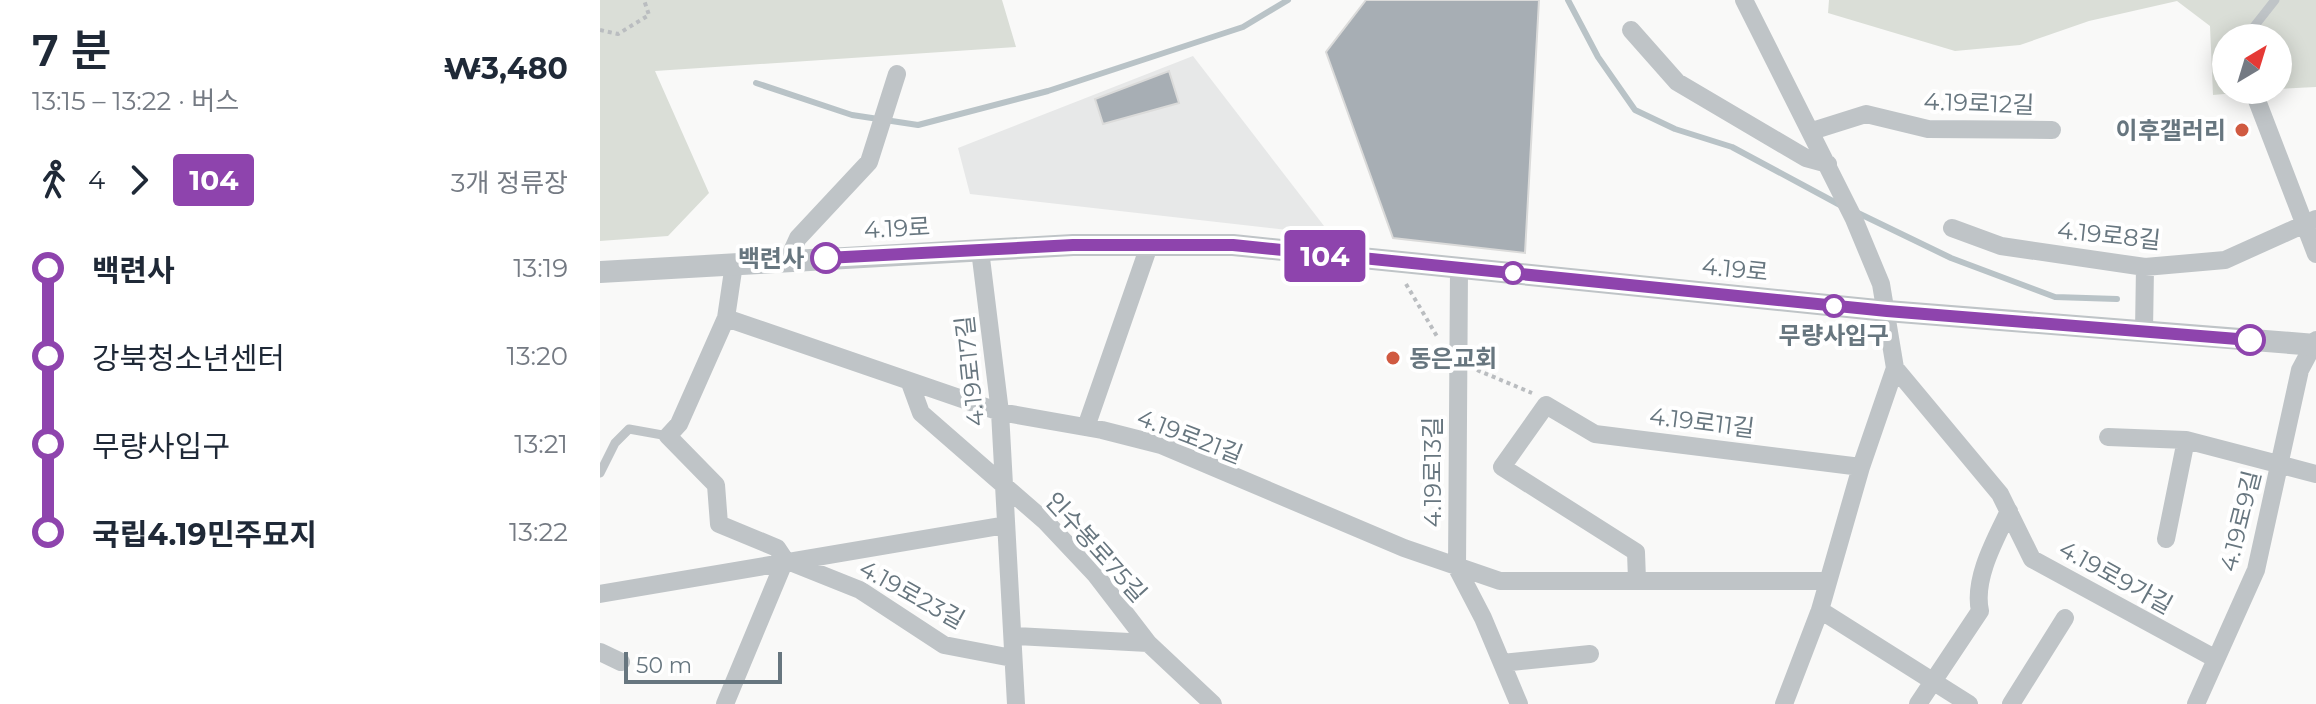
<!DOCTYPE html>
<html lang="ko">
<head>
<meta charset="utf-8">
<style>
  body { margin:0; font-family:Montserrat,"Noto Sans KR",sans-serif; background:#f2f2f3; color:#1f2937; height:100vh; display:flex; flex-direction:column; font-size:30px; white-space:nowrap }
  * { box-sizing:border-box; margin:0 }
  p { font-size:26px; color:#747a83 }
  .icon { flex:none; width:44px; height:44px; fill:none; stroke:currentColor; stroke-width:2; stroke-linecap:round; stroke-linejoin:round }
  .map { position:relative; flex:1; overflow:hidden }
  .details { display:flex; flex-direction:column; background:#fff; width:600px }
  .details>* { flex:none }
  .badge { padding:0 16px; border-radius:6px; font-size:28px; line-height:52px }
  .needle { width:52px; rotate:38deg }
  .fabs { position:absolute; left:1612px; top:24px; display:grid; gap:16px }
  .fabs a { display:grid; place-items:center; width:80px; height:80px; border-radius:50%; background:#fff; box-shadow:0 4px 20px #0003; font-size:40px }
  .scale { position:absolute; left:24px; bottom:20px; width:158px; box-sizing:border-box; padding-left:8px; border:4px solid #67767f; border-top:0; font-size:22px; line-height:28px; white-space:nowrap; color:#67767f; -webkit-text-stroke:6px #fff; paint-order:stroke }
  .map>.badge { position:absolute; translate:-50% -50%; box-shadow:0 0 0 4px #fff }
  .legs { display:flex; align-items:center; gap:12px; height:88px; padding:0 32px; font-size:26px }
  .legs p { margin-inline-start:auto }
  .overview { display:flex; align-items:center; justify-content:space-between; height:136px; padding:0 32px }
  h1 { font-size:44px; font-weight:600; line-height:60px }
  ul { padding:0 32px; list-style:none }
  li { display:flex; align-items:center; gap:28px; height:88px; font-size:30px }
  li i { display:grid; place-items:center; width:12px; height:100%; margin:0 10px; background:currentColor }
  li i::after { content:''; width:20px; height:20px; margin:-10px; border:6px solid; border-radius:50%; background:#fff }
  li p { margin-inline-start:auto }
  li:first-child i { background:linear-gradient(#0000 50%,currentColor 0) }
  li:last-child i { background:linear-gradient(currentColor 50%,#0000 0) }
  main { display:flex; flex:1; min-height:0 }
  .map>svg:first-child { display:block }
</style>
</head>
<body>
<main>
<section class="details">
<div class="overview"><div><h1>7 분</h1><p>13:15 – 13:22 · 버스</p></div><b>₩3,480</b></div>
<div class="legs"><svg class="icon" aria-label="walk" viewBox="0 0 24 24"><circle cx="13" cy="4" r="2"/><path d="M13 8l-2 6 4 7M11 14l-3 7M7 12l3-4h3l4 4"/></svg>4<svg class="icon" aria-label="forward" viewBox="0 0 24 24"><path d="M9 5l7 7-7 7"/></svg><b class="badge" style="background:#8e44ad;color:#fff">104</b><p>3개 정류장</p></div>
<ul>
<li><i style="color:#8e44ad"></i><b>백련사</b><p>13:19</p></li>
<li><i style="color:#8e44ad"></i><span>강북청소년센터</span><p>13:20</p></li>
<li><i style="color:#8e44ad"></i><span>무량사입구</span><p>13:21</p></li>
<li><i style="color:#8e44ad"></i><b>국립4.19민주묘지</b><p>13:22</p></li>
</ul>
</section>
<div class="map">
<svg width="1716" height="704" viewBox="0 0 1716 704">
  <rect width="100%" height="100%" fill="#f9f9f8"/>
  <path fill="#e7e8e8" d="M593 56 731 235 370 194 358 148Z"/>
  <path fill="#daded7" d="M0 0H402L416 47 55 71 109 193 68 236 0 241Z
    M1229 0H1716V87L1678 89V38H1626V90H1671L1613 95 1610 26 1577 1 1489 21 1420 45 1355 51 1228 13Z"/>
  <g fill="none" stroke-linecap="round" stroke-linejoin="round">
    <path stroke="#b9c3c7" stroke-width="6" d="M968 0 998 57 1035 110 1075 129 1132 147 1240 205
      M156 83 252 115 318 125 448 91 643 27 688 0
      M1258 213 1351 258 1455 297 1517 299"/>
  </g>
  <path fill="#a7aeb4" stroke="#dbdbda" stroke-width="2" d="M766 0H939L925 253 793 238 726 52Z
    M569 71 579 103 503 124 495 99Z"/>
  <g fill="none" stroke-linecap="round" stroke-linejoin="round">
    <path stroke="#babdc0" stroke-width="4" stroke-dasharray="4 4" stroke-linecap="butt" d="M0 30 18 34 49 15 44 0
      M806 284 838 338
      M877 370 932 393"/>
    <path stroke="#bfc4c7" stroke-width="9" d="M1645 38 1675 0
      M0 473 15 443 29 429 68 436"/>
    <path stroke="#bfc4c7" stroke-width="18" d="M1144 0 1254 219 1281 284 1295 368 1261 467 1220 610 1184 704
      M1031 30 1077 82 1206 158 1228 164
      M1653 90 1716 254
      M1212 131 1266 114 1328 129 1452 130
      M1352 228 1401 246 1545 267 1625 260 1716 219
      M380 250 400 412 416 704
      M188 260 198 238 269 162 297 74
      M134 264 126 318 79 424 68 436 116 485 119 524 177 548 185 560 260 590 344 645 412 658
      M859 270 857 568 883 618 919 704
      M126 318 400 412 502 430 561 445 804 548 900 581H1226
      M1544 331 1545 267
      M1295 368 1400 494 1432 559 1616 659
      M310 383 321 413 446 522 495 574 548 643 613 704
      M486 427 550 243
      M1508 437 1586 440 1716 474
      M1566 539 1586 440
      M1037 580 1036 552 902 467 946 405 995 434 1261 467
      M0 594 406 525
      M1220 610 1369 704
      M414 636 548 643
      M0 652 21 662
      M902 663 990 654
      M125 704 185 560
      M1318 704 1380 611C1373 579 1395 540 1409 511
      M1411 704 1465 618
      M1596 704 1656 570 1700 370 1716 340"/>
    <path stroke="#bfc4c7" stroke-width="22" d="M0 272 473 245H633L1287 311 1716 345"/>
  </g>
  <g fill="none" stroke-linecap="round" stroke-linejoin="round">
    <g stroke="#fff" stroke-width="18">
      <path id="line-1" d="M226 258 473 245H633L1287 311 1650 340"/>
    </g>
    <use href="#line-1" stroke="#8e44ad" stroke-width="12"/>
  </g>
  <g fill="#d05a41" stroke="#fff" stroke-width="3">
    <circle cx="1642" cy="130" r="8"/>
    <circle cx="793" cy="358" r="8"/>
  </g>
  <g fill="#fff" stroke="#8e44ad" stroke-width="4">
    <circle cx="226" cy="258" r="14"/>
    <circle cx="913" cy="273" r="10"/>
    <circle cx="1234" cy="306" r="10"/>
    <circle cx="1650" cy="340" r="14"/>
  </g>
  <g text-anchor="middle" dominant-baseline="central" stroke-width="8" stroke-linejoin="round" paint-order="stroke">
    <g font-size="24" fill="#67767f" stroke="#fff">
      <text transform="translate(1379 103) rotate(2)">4.19로12길</text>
      <text transform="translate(297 228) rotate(-3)">4.19로</text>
      <text transform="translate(1509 235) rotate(6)">4.19로8길</text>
      <text transform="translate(1135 269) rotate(6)">4.19로</text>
      <text transform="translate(370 371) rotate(-96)">4.19로17길</text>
      <text transform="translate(1102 422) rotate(7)">4.19로11길</text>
      <text transform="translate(590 436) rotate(21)">4.19로21길</text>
      <text transform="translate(832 472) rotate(-90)">4.19로13길</text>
      <text transform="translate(1640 521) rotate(-76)">4.19로9길</text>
      <text transform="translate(496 547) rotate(48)">인수봉로75길</text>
      <text transform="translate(1516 577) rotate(29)">4.19로9가길</text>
      <text transform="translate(312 594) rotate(29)">4.19로23길</text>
    </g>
    <g font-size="24" font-weight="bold" fill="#67767f" stroke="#fff" text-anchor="end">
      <text x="1626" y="130">이후갤러리</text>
      <text x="809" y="358" text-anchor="start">동은교회</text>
    </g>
    <g font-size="24" font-weight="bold" fill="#67767f" stroke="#fff" text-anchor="end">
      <text x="204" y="258">백련사</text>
      <text x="1234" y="335" text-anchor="middle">무량사입구</text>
    </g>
  </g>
</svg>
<div class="fabs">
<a><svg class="needle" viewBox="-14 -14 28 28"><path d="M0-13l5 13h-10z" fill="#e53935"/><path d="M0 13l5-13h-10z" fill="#747a83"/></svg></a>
</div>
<div class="scale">50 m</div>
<b class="badge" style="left:725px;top:256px;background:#8e44ad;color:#fff">104</b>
</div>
</main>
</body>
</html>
